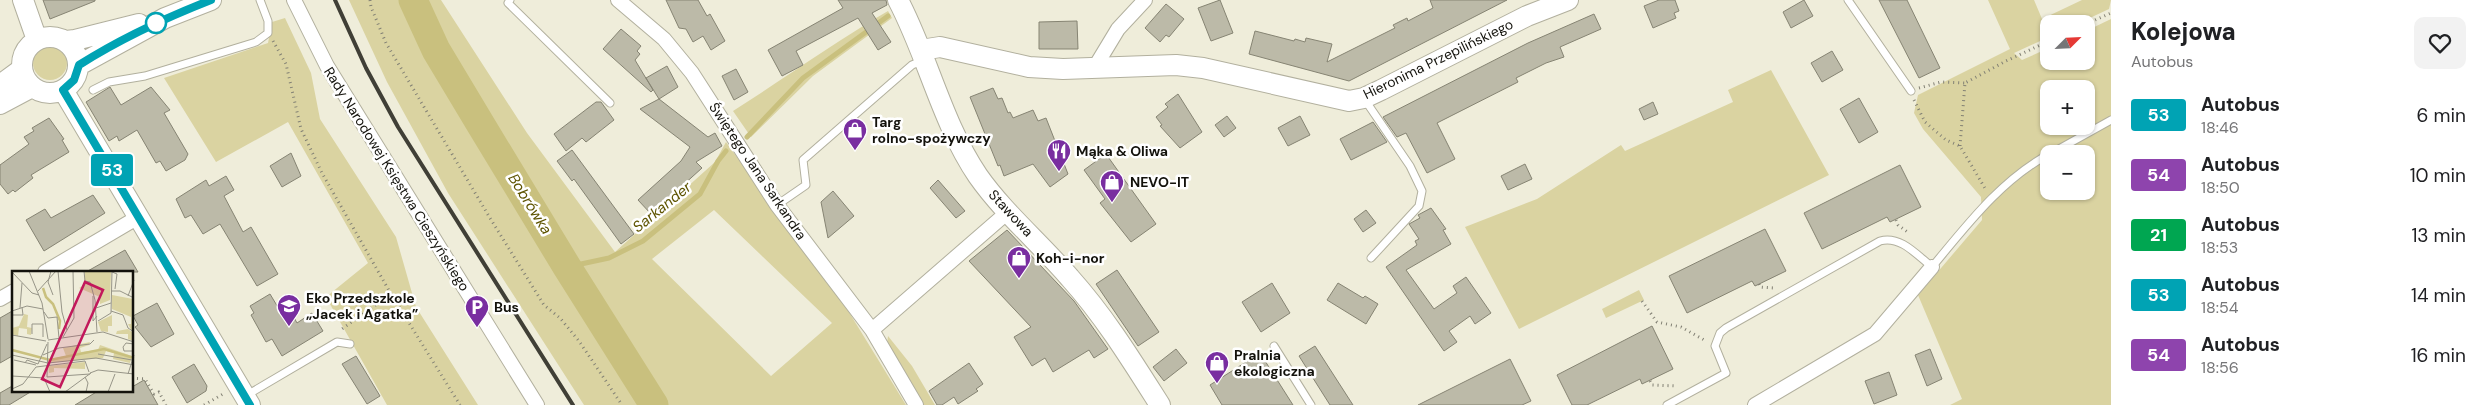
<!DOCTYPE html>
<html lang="pl">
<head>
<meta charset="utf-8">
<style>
  body { margin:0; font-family:"DM Sans",sans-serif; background:#f2f2f2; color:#202124; height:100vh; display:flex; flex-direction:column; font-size:19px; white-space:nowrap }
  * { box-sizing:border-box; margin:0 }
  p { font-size:16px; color:#757577 }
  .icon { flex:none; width:28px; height:28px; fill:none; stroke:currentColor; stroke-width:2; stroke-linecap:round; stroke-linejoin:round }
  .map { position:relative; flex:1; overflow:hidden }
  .side { display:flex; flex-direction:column; background:#fff; width:375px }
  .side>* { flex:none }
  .badge { padding:0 10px; border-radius:4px; font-size:18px; line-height:32px }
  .needle { width:32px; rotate:66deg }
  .fabs { position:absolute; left:2040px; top:15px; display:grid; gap:10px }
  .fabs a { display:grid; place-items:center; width:55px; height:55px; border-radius:10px; background:#fff; box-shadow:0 1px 4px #0004; font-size:25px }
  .map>.badge { position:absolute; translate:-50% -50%; box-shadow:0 0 0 2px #fff }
  .round { display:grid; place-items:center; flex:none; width:52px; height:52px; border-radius:10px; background:#f2f2f2 }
  .headline { display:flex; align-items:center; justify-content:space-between; height:85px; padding:0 20px }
  h1 { font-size:24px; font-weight:800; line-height:38px }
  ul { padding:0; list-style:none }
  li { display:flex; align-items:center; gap:15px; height:60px; padding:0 20px }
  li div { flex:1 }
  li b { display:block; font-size:19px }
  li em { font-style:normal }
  li .badge { min-width:55px; font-weight:700; text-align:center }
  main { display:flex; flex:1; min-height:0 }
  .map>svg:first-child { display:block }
</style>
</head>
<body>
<main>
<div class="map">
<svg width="2111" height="405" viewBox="0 0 2111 405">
  <rect width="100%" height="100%" fill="#efedda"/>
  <path fill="#dad3a1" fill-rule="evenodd" d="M349 0H441L527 133 615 252 715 162 726 142 847 309 906 405H584L448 193 387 82ZM714 210 832 323 771 376 652 259Z
    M1988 0H2034L2042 19 2082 0H2111L2109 9 2077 24H2049V37L2014 53 2022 60 2049 48V61H2086V31L2111 19V405H1950L1962 399 1918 295 1982 220 1981 197 1923 129 1914 113 1918 95 2010 49ZM2049 89H2086V126H2049ZM2049 154H2086V191H2049Z
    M888 11 892 18 813 76 751 137 733 111C785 78 835 42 888 11Z
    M285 18 311 73 320 119 396 237 416 307 478 405H387L326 297 368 263 288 122 216 162 164 78 268 43 272 22Z
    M33 63a17 17 0 1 1 34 0a17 17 0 1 1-34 0Z
    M1771 70 1829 175 1519 329 1465 227 1537 199 1621 145 1625 151 1733 102 1728 90Z
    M1639 290 1644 300 1606 318 1602 309Z
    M888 336 912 366 935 405H923L887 344Z"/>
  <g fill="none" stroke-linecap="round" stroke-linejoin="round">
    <path stroke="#c9c07e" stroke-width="5" d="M747 137 803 78 888 16
      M567 267 609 258 643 241 700 194 718 161 726 151"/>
    <path stroke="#c9c07e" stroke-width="29" d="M413 0 436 50 481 125 567 267 654 405"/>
  </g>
  <path fill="#bcbaa8" stroke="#868473" d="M43 0H95V1L50 19Z
    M666 0H698L707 16 710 14 725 41 711 50 703 36 693 42 686 29 679 28Z
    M838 0H886L887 5 872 13 891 42 878 50 858 18 796 51 803 65 782 76 768 50 843 8Z
    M1220 0 1233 33 1211 41 1198 8Z
    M1430 0H1507L1349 81 1249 54 1255 31 1294 41 1295 39 1305 42 1306 38 1332 44 1327 62 1395 28 1393 25 1407 18 1408 21 1433 8Z
    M1659 0H1675L1679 11 1674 13 1676 18 1653 28 1644 6Z
    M1804 0 1813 16 1791 28 1783 12Z
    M1879 0H1907L1940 68 1919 78Z
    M1166 4 1184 19 1169 37 1166 35 1160 42 1145 28Z
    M1594 14 1601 29 1560 47 1564 57 1546 63 1516 78 1518 82 1437 123 1455 159 1427 173 1406 133 1397 137 1383 117 1528 43Z
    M1077 21 1078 49H1039V22Z
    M621 29 641 46 637 51 640 54 635 60 653 90 651 92 603 49Z
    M1832 51 1843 70 1822 82 1811 63Z
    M667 66 678 87 659 99 646 78Z
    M736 69 748 92 734 100 722 76Z
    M110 87 121 105 151 87 170 110 164 113 188 154 185 160 166 171 160 161 156 163 137 130 119 141 117 136 109 141 86 102Z
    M993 88 998 99 1002 98 1008 113 1010 112 1013 118 1033 110 1038 121 1046 118 1068 174 1050 187 1033 164 1004 176 1000 165 998 166 970 97Z
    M1178 94 1202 132 1180 148 1160 126 1162 125 1156 117 1168 107 1165 104Z
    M1859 98 1878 132 1859 143 1840 109Z
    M659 99 708 137 715 133 722 146 696 162 702 168 651 214 638 200 681 161 690 147 640 109Z
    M596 102H601L614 120 586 142 582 138 566 151 554 134Z
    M1653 102 1658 114 1644 120 1639 109Z
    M1227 116 1236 128 1224 137 1215 125Z
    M1300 116 1310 135 1288 146 1278 128Z
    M49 118 64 139 62 140 69 152 31 175 33 178 15 192 13 190 8 194 0 184V165L29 144 24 137 34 131 32 128Z
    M1373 122 1387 142 1351 160 1340 139Z
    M572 150 634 234 621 244 574 179 572 181 557 161Z
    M291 153 301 176 282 187 270 166Z
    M1106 154 1156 224 1131 242 1100 203 1105 199 1084 170Z
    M1525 164 1532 179 1508 190 1501 176Z
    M1900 165 1921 207 1890 222 1887 217 1822 249 1804 213Z
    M226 176 234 190 224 196 243 232 251 227 278 274 257 286 220 224 203 234 191 215 185 218 176 199 206 180 209 186Z
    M938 180 965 211 956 218 930 188Z
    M833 191 854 216 828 238 821 202Z
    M93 195 105 213 44 251 26 220 45 209 51 218Z
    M1431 208 1446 229 1443 230 1451 244 1406 270 1434 309 1457 293 1453 286 1466 277 1491 313 1475 324 1470 316 1449 331 1457 342 1444 351 1386 267 1417 245 1415 241 1419 239 1409 224 1420 218 1418 215Z
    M1366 210 1376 223 1363 232 1354 219Z
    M1765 229 1786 271 1755 286 1752 281 1687 313 1669 276Z
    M1007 230 1074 301 1108 349 1094 358 1089 350 1053 372 1045 358 1032 366 1014 337 1031 327 969 261Z
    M125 250 138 272H86Z
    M1117 270 1159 332 1138 346 1096 284Z
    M1272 283 1290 313 1261 332 1242 302Z
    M1338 283 1363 298 1365 296 1378 304 1366 324 1327 300Z
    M270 294 285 319 292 314 297 323 312 313 323 331 282 356 272 339 266 342 251 315 254 313 250 306Z
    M157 303 174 334 151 347 135 327 138 325 133 316Z
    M14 310V355L0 363V318Z
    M1652 326 1673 369 1642 384 1640 379 1587 405H1572L1557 375Z
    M1315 346 1353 405H1330L1299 356Z
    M1176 349 1187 363 1164 381 1153 367Z
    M1930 349 1942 379 1927 386 1915 355Z
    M1260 353 1293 405H1222L1210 385Z
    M356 356 380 396 367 404 342 364Z
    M1510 359 1531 401 1522 405H1418Z
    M969 363 983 384 976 389 978 391 958 404 954 397 942 405H937L929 391Z
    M194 364 207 386 206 391 187 403 172 377Z
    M1889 372 1897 395 1874 404 1865 381Z
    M144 380 158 405H75L98 391H132V387Z
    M14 385V391H32L9 405H0V393Z"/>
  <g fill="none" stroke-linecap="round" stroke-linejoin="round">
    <g stroke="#b2b09e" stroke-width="9">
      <path id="lane" d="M510 0 508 3 610 103
        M1848 0 1911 91
        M93 90 109 82 145 76 256 42 268 33V21L260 0
        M1365 100 1410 166 1422 191 1419 206 1371 258
        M2050 154 2111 120
        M777 205 806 185 803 160 912 65 924 60
        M1274 346 1311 405
        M247 395 337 342 350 344
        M1667 405 1726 373 1715 346 1720 333 1726 328 1880 241C1900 235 1917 255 1932 267 1967 225 2000 181 2049 154"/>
    </g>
    <g stroke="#b2b09e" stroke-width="16">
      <path id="street" d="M294 0 327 66 537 405
        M618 0 664 39 692 73 777 205 872 330 916 405
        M1095 67 1118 29 1145 0
        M45 272 140 216
        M0 299 14 291
        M872 330 1009 211
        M1755 405 1875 334 1932 267"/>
    </g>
    <g stroke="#b2b09e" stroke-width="22">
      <path id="secondary" d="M23 0 37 40
        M898 0C928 57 942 123 978 176 1004 213 1041 244 1070 278 1105 317 1132 361 1160 405
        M22 65a28 28 0 1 1 56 0a28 28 0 1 1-56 0Z
        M66 41 75 40 139 24
        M921 50 940 47 1029 67 1063 69 1176 65 1203 68 1349 101 1364 98 1381 90 1527 16 1568 0
        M79 65 165 18 211 0
        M0 85 22 69
        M63 90 250 405
        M0 104 32 87"/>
    </g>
    <path stroke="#828074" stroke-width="3" stroke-dasharray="1 4" stroke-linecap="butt" d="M370 0 371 7 386 43 490 218 544 305 560 318 579 341 622 405
      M2086 24 2111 13
      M273 41 286 64 301 129 322 173 391 294 339 331
      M1919 88 1941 82 1965 83
      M1914 100 1925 122 1946 140 1960 146 1986 190
      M1960 146 1965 83 2006 61 2049 41
      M1896 220 1898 225 1909 233
      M1759 284 1760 287 1774 288
      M391 294 460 405
      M1642 301 1657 322 1681 327 1706 341
      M132 378 145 379 154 394 159 392 166 405
      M1650 381 1652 385 1677 386
      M204 405 223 394"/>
    <use href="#lane" stroke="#fff" stroke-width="7"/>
    <use href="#street" stroke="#fff" stroke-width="14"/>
    <use href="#secondary" stroke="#fff" stroke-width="20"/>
    <path stroke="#403f36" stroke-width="4" d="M335 0 366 68 398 127 573 405"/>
  </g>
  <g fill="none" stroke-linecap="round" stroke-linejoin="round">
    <g stroke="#fff" stroke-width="11">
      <path id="line" d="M211 0C165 18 120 39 79 65L74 80 63 90 250 405"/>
    </g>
    <use href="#line" stroke="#00a3b4" stroke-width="8"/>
  </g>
  <defs>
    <g id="shop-pin" transform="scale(1.25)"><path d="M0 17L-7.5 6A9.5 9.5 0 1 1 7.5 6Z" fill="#792ea0" stroke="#fff"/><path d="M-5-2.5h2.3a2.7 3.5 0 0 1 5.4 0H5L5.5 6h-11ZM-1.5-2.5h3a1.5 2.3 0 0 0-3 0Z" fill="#fff"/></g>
    <g id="restaurant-pin" transform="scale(1.25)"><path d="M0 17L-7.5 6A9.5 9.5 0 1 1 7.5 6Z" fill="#792ea0" stroke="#fff"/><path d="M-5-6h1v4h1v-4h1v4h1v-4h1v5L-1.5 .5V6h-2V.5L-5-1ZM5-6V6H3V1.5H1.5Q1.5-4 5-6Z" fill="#fff"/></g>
    <g id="school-pin" transform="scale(1.25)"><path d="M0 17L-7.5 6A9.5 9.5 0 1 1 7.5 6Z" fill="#792ea0" stroke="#fff"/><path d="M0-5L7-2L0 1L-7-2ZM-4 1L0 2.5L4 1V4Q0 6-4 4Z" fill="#fff"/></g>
    <g id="parking-pin" transform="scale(1.25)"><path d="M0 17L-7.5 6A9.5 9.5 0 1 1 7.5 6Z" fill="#792ea0" stroke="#fff"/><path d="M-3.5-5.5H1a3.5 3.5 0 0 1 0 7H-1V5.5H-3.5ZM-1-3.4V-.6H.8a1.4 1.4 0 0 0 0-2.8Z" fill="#fff"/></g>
  </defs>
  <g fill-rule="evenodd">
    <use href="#shop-pin" x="855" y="130"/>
    <use href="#restaurant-pin" x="1059" y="151"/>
    <use href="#shop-pin" x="1112" y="182"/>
    <use href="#shop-pin" x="1019" y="258"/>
    <use href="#school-pin" x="289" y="306"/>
    <use href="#parking-pin" x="477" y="307"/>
    <use href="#shop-pin" x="1217" y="363"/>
  </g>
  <circle fill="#fff" stroke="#00a3b4" stroke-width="2.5" cx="156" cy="23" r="10"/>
  <g text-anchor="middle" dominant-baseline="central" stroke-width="5" stroke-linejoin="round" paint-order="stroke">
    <g font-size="14" fill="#13120c" stroke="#fff">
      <text transform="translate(1438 59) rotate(-26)">Hieronima Przepilińskiego</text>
      <text transform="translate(758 171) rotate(56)">Świętego Jana Sarkandra</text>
      <text transform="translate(397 179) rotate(58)">Rady Narodowej Księstwa Cieszyńskiego</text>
      <text transform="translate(1011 213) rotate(47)">Stawowa</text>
    </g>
    <g font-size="14" font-weight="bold" fill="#13120c" stroke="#fff" text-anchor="start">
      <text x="872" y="122">Targ<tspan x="872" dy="16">rolno-spożywczy</tspan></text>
      <text x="1076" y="151">Mąka &amp; Oliwa</text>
      <text x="1130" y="182">NEVO-IT</text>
      <text x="1036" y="258">Koh-i-nor</text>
      <text x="306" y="298">Eko Przedszkole<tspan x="306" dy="16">„Jacek i Agatka”</tspan></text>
      <text x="494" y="307">Bus</text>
      <text x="1234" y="355">Pralnia<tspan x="1234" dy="16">ekologiczna</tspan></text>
    </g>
    <g font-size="15" font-style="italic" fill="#5e5400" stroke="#fff">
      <text transform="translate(530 204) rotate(58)">Bobrówka</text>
      <text transform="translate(662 207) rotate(-39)">Sarkander</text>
    </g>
  </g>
  <g transform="translate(12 271)">
    <rect width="121" height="121" fill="#efedda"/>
    <path d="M73 0 99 1 98 29 88 33V26L67 17 72 14ZM100 24 121 28V70L116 68V63H104L105 60 116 58 120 61 116 53H119V46L100 38ZM12 43 16 44 15 56 20 57 19 64 15 63V58L7 57 6 65 0 63V57L7 55ZM100 44V55H96V61L89 60 86 51ZM78 71 77 74 68 77 69 81 86 79 88 74 120 85 118 92 101 88 102 82 94 80 91 87 36 92V88L54 85 51 77ZM73 91V98L42 97V101L37 102 36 95Z" fill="#dad3a1"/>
    <path fill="none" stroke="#c9c07e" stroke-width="2.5" d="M31 17 34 26 41 33 48 50 47 58M0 79 38 89 92 78 122 87"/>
    <path fill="none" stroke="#979588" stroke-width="1" d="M17 0 30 32 36 68M39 0 36 11 41 24M46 0 50 41 55 59M72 0 73 10 78 11 83 29 85 61M0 1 20 22 27 24M100 1 105 3 103 18M26 20 44 0M99 20H108L122 27M81 25V50L85 45M116 25 122 9M8 37 10 12M84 37 99 32M0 40 15 35 31 38M99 40 111 44 116 57 122 61M32 41 36 47 45 46 47 67M1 44H11L10 36M86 50 99 42 100 0M20 63V53H31V66M0 64 34 70M51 66 62 47 61 0M36 69 91 61 122 71M122 73 114 72 111 76 112 80H122M86 83 120 89M0 84 36 92 84 87 122 94M31 84 47 77 78 73 82 69M2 89 24 94M13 92 15 89 26 93M26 93 35 73M24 96 73 90 77 101M78 102 86 99 122 103M116 103 122 84M0 105 32 107M35 106 78 103M35 106 36 71M73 106 76 112 74 121M32 107 38 121M0 118 11 113 24 96M53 121 79 102M96 121 103 103"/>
    <path fill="#c2185b" fill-opacity="0.15" stroke="#c2185b" stroke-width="2.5" d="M73 11 91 19 48 116 30 108Z"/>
    <rect width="121" height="121" fill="none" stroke="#13120c" stroke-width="2.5"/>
  </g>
</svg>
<div class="fabs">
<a><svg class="needle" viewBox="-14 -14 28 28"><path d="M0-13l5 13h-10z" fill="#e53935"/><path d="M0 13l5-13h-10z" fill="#757577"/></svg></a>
<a>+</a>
<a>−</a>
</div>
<b class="badge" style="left:112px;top:170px;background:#00a3b4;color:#fff">53</b>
</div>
<section class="side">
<div class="headline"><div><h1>Kolejowa</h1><p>Autobus</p></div><a class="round"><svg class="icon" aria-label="heart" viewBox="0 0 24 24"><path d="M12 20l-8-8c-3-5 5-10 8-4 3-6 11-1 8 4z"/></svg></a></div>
<ul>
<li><span class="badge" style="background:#00a3b4;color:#fff">53</span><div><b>Autobus</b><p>18:46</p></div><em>6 min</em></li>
<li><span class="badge" style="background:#8e44ad;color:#fff">54</span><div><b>Autobus</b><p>18:50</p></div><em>10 min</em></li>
<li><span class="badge" style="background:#00a651;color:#fff">21</span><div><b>Autobus</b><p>18:53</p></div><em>13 min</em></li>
<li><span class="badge" style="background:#00a3b4;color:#fff">53</span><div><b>Autobus</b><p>18:54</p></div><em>14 min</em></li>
<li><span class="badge" style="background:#8e44ad;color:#fff">54</span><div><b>Autobus</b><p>18:56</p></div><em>16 min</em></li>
</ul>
</section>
</main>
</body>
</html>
